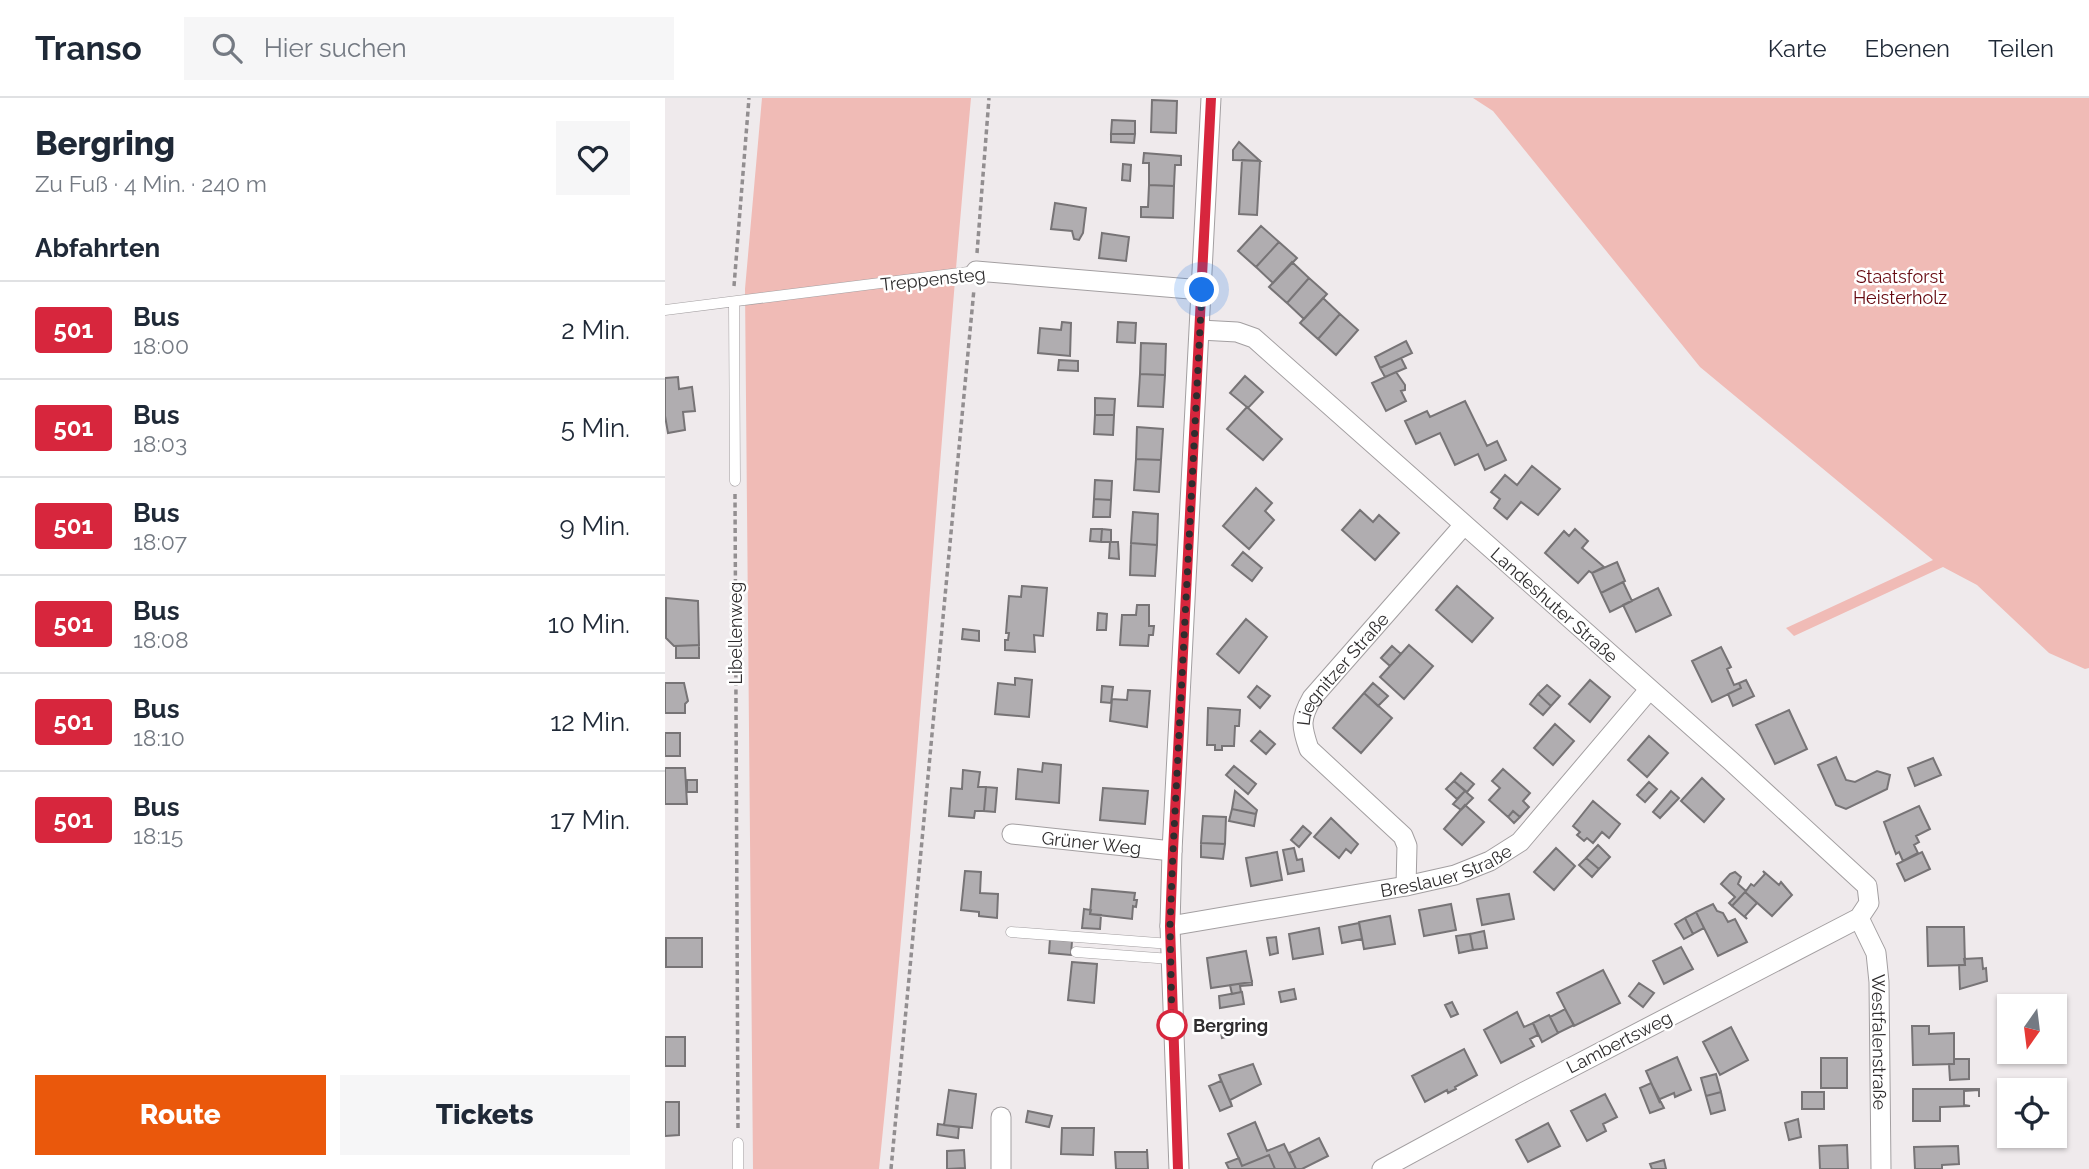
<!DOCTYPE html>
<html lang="de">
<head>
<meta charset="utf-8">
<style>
  body { margin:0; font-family:Raleway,sans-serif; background:#f6f6f7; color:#1f2937; height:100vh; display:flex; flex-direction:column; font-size:26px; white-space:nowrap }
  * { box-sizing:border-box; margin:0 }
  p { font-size:23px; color:#747a83 }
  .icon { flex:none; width:38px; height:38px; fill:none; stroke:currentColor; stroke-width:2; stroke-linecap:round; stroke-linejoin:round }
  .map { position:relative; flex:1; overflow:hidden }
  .drawer { display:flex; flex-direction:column; background:#fff; width:665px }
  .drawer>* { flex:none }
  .badge { padding:0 14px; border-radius:5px; font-size:24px; line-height:46px }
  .needle { width:46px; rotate:194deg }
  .buttons { position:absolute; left:1332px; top:896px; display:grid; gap:14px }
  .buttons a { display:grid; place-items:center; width:70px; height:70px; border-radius:0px; background:#fff; box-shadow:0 2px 5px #0004; font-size:35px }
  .you { position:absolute; width:35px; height:35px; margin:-18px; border:5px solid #fff; border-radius:50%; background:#1a73e8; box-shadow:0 0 0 10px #1a73e833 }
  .map>.badge { position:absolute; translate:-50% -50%; box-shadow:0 0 0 4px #fff }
  h2 { padding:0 35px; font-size:26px; line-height:63px }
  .round { display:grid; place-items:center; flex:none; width:74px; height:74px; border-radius:0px; background:#f6f6f7 }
  .headline { display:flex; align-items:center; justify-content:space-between; height:119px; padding:0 35px }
  h1 { font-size:33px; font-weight:800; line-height:52px }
  .cta { display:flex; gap:14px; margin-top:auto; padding:14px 35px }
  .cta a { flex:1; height:80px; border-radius:0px; background:#ea580c; color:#fff; font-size:28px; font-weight:800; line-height:80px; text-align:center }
  .cta a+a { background:#f6f6f7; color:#1f2937 }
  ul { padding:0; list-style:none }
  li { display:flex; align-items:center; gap:21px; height:98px; padding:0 35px; border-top:2px solid #e0e1e3 }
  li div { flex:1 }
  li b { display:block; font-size:26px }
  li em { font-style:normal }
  li .badge { min-width:77px; font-weight:700; text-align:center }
  header { display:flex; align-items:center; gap:42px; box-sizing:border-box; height:98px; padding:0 35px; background:#fff; border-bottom:2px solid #e0e1e3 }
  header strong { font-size:33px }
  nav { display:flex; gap:38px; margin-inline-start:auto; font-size:24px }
  .search { width:490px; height:63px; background:#f6f6f7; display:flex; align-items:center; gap:18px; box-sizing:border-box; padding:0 24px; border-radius:0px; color:#747a83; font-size:26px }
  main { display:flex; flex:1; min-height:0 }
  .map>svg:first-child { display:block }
</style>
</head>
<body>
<header>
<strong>Transo</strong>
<div class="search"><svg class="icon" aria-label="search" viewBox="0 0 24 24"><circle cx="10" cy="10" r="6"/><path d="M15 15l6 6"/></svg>Hier suchen</div>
<nav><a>Karte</a><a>Ebenen</a><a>Teilen</a></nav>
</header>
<main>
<section class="drawer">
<div class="headline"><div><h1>Bergring</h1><p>Zu Fuß · 4 Min. · 240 m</p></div><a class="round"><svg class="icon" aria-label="heart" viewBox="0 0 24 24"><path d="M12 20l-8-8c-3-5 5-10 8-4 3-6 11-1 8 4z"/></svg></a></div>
<h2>Abfahrten</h2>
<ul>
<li><span class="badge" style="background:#d7263d;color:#fff">501</span><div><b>Bus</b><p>18:00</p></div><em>2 Min.</em></li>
<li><span class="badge" style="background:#d7263d;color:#fff">501</span><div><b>Bus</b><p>18:03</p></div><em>5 Min.</em></li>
<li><span class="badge" style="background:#d7263d;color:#fff">501</span><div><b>Bus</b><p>18:07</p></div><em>9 Min.</em></li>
<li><span class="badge" style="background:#d7263d;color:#fff">501</span><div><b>Bus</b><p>18:08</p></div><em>10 Min.</em></li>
<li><span class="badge" style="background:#d7263d;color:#fff">501</span><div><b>Bus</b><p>18:10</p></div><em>12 Min.</em></li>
<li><span class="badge" style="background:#d7263d;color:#fff">501</span><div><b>Bus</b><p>18:15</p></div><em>17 Min.</em></li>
</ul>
<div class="cta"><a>Route</a><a>Tickets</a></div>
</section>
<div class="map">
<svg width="1424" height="1071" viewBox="0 0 1424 1071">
  <rect width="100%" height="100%" fill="#efeaec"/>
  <path fill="#f0bbb6" d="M97 0H306C273 357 251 715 214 1071H88L80 191Z
    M808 0H1424V570L1420 571 1384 555 1312 487 1278 469 1129 538 1121 530 1268 462 1035 269 828 13Z"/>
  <path fill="#b0adb0" stroke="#777476" stroke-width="2" d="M487 2 512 3 511 35 486 34Z
    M447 22 470 23V36H446Z
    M446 36H470L469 45 446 44Z
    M574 44 595 63 568 62V52Z
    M479 55 516 58V67H510L509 88 484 87V65H478Z
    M577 62 595 63 592 117 574 116Z
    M458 66 466 67 465 83 457 82Z
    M484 87 509 88 508 120 476 119V109H483Z
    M390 105 421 110 418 135 414 142 409 141 407 133 386 131Z
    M596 128 614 144 591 169 573 153Z
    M437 135 464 139 461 163 434 160Z
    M614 144 632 160 608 185 591 169Z
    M627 164 644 180 622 205 604 189Z
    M644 180 662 196 639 221 622 205Z
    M658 200 675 216 653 241 635 225Z
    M675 216 693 232 671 257 653 241Z
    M397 224 406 225 405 258 373 255 375 230 396 232Z
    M453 224 471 225 470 245 452 244Z
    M741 243 747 255 715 270 710 259Z
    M476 245 501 246 500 277 475 276Z
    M736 260 741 270 720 279 715 270Z
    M394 262 413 263V273L393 272Z
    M731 274 740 287V292L736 293 741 303 721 313 707 285Z
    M475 276 500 277 498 309 473 308Z
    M580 278 598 294 583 310 565 295Z
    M13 279 14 291 27 289 30 313 18 314 20 332 3 335 0 318V280Z
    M430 300 450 301 449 317H430Z
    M800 303 822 348 832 343 841 362 820 372 813 356 790 367 775 335 751 346 740 323 762 313 765 319Z
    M582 309 617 341 598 362 562 331Z
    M430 317H449L448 337 429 336Z
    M472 329 498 331 496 362 471 361Z
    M471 361 496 362 494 394 469 392Z
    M867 368 895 391 873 417 856 404 842 421 829 410 835 401 826 394 840 377 852 387Z
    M430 382 447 383 446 402 429 401Z
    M591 390 607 405 600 413 609 422 584 451 558 428Z
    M429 401 446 402 445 419H428Z
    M695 412 708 424 714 417 734 435 710 462 677 432Z
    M468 414 493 416 492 447 466 445Z
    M426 431H437L436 444 425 443Z
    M437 431 446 432V444H436Z
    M910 431 923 443 917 450 939 469 927 475 924 473 913 485 880 455 899 433 904 438Z
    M445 444H453L454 461 444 460Z
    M466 445 492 447 490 478 465 477Z
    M578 454 597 470 587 483 567 467Z
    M952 464 960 483 936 495 927 475Z
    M958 484 967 503 945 514 936 495Z
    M357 488 382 490 378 538 369 537 370 554 340 552V542H343L344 535H341L344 498 356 499Z
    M792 488 828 520 807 544 771 512Z
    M993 490 1006 517 971 534 958 507Z
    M1 500 33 503 34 547 9 548 1 540Z
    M472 507H484V528H489L488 537H484L483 548 455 547 457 517H471Z
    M433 515 442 516 441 532H432Z
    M581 521 602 539 574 575 552 556Z
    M298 531 314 533V543L297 541Z
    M34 547V560H11V548Z
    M744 547 768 568 739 601 715 579Z
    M727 548 736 556 725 568 716 560Z
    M1056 549 1066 569 1062 571 1069 587 1074 585 1076 590 1047 604 1027 563Z
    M350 580 367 582 364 619 330 616 333 585 350 587Z
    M925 582 945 599 925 624 904 606Z
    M1081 582 1089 598 1068 608 1063 596 1076 590 1074 585Z
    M0 585H19L23 603 20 606V615H0Z
    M708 585 723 598 713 608 699 595Z
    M882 587 895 598 886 608 873 596Z
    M437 588 448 589 446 605 436 604Z
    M592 588 605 598 595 610 583 599Z
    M463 592 485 593 482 629 445 623 447 601 462 602Z
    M699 595 727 620 696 655 668 630Z
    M873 596 886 608 878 617 865 606Z
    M543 610 575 612 574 628H570L569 648H557V652H550V647H542Z
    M1124 612 1142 651 1110 666 1091 627Z
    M890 626 909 643 888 667 869 650Z
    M595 633 610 646 601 656 586 643Z
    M0 635H15V658H0Z
    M984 638 1003 655 982 679 963 662Z
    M1171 659 1181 682 1190 684 1212 673 1225 677 1222 691 1181 711 1171 707 1153 667Z
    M1268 660 1276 677 1250 688 1243 670Z
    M378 665 396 667 394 705 351 701 353 671 377 674Z
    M569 668 591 686 583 696 561 677Z
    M0 670H20L22 706H0Z
    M838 671 865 695 858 703 864 709 855 719 848 713 843 719 824 702 835 690 827 683Z
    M298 672 315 674 313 689H321L319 713H310L309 720 284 718 286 690 297 691Z
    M796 675 809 686 802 694 789 683Z
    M1037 680 1059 701 1039 724 1016 703Z
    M22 682H32V694H22Z
    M789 683 800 693 792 701 781 691Z
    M984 684 992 691 980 704 972 697Z
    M321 689 332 690 330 714 319 713Z
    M438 690 483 693 480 726 435 722Z
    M570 693 592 712 591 716 567 711Z
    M800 693 808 700 796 712 788 706Z
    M1006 693 1014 700 995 720 988 714Z
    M928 703 955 726 944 740 937 734 928 745 922 740 919 743 912 737 915 734 908 728Z
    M800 707 819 724 797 747 779 731Z
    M1254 708 1265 731 1251 738 1254 744 1249 747 1253 755 1238 763 1234 754 1231 756 1219 724Z
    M567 711 591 716 589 728 564 723Z
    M848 713 855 719 849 725 843 719Z
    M538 718 561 719 560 746 536 745Z
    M666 720 693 746 686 755 681 751 674 760 649 739Z
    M638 728 646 735 634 749 626 742Z
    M536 745 560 746 558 761 536 759Z
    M933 747 945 759 934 771 921 760Z
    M629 750 632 762 637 761 639 773 623 776 618 752Z
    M891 750 910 768 889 792 869 774Z
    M612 754 617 782 586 788 581 760Z
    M1257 754 1265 771 1240 783 1232 766Z
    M921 760 934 771 927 779 914 767Z
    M300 773 316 774 315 795 333 796 332 820 314 818V814L296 812Z
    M1098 773 1114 787 1116 784 1127 797 1107 818 1080 794 1067 808 1064 805 1070 799 1056 786 1065 776 1070 774 1076 779 1073 786 1081 793 1086 786 1089 788 1100 776Z
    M427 791 470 795 469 802H472L471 809 468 808 467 821 425 816Z
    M1080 794 1092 805 1080 818 1082 821 1067 808Z
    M844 796 849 821 817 827 812 801Z
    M786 806 791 832 759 838 754 812Z
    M1048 806 1052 813 1058 815 1063 824 1070 821 1082 844 1053 858 1031 814Z
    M419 811 426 812 425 816 436 817 435 831 417 830Z
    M1031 814 1039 830 1028 836 1020 820Z
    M725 818 730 846 699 851 694 824Z
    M1020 820 1028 836 1019 841 1010 826Z
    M694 825 697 841 677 845 674 829Z
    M1262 829H1299L1300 867 1263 868Z
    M654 830 658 856 628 861 624 836Z
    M819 833 822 850 808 852 805 836Z
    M805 836 808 852 794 855 791 838Z
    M611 839 613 855 605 857 602 840Z
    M1 840H37V869H1Z
    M385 841 407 843 406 857 384 855Z
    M1016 849 1028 871 999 886 988 863Z
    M581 853 587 884 546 890 542 860Z
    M1317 860 1318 871 1321 870 1322 883 1295 891 1294 867H1300L1299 861Z
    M407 864 432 866 429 905 403 902Z
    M938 872 955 905 909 928 892 895Z
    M587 884V887L575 888 576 894 567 896 565 887Z
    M974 885 989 895 978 909 964 898Z
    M629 891 631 901 616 904 614 894Z
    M577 894 579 906 555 910 554 898Z
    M787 904 793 916 786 919 780 907Z
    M900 911 909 927 893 935 885 919Z
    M852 914 859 929 868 925 873 937 865 941 869 948 836 965 819 932Z
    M884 917 893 935 877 944 868 925Z
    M566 928 568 937 557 940 555 930Z
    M1247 928H1264V936L1289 935V966L1248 967Z
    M1066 929 1083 962 1055 977 1038 944Z
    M0 939H20V968H0Z
    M799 951 812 977 790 989 791 991 783 995 782 992 760 1004 747 978Z
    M1012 959 1026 992 1010 999 1009 995 995 1001V1005L981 973Z
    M1156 960H1182V990H1156Z
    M1289 961H1304V981L1285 982 1284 966H1289Z
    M588 966 596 986 565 1002 567 1008 554 977Z
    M1051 976 1056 994 1041 998 1036 980Z
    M554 977 567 1008 555 1013 544 988 556 983Z
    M986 985 999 1010 985 1015 975 990Z
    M1248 991H1314V999V992L1299 993V1007L1305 1008 1275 1009V1023H1248Z
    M284 992 311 996 307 1030 279 1027Z
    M1056 994 1060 1012 1046 1016 1041 998Z
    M1137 994H1159V1011H1137Z
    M940 996 952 1019 938 1026 941 1033 922 1043 906 1013Z
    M0 1004H14V1037L0 1038Z
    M363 1013 387 1018 384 1029 361 1024Z
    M1133 1021 1136 1039 1124 1042 1120 1025Z
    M590 1024 602 1053 619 1046 631 1071H610L604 1057 577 1068 563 1036Z
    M883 1025 895 1048 863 1064 851 1042Z
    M273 1026 294 1029 293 1040 272 1037Z
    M397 1030H429L428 1057 396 1056Z
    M654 1040 663 1058 637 1071H631L624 1055Z
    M1182 1047 1183 1071H1155L1154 1048Z
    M1293 1048 1294 1066 1277 1067V1071H1250L1249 1049Z
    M482 1051 483 1071H451L450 1054H482Z
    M299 1052 300 1070 282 1071V1053Z
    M604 1057 610 1071H564L561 1065 574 1060 577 1068Z
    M999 1062 1001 1071H987L985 1066Z"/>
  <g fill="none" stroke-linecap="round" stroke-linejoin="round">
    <g stroke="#a39fa1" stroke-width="11">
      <path id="service" d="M69 204 70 383
        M0 212 311 173
        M346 834 506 846
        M411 854 506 861
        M73 1071V1045"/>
    </g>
    <g stroke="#a39fa1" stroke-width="21">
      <g id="minor">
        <path d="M311 173 537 192"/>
        <path id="s1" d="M535 232 572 234 589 240 1066 663 1202 788 1204 805 1194 820 859 994 717 1071"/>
        <path id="s2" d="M347 736 507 753"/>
        <path id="s3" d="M741 788 742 748 738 738 644 651C636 628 635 621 647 600L798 428"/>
        <path id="s4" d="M1194 820 1211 855 1214 884 1216 1071"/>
        <path id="s5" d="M505 828 741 788 790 777 825 763 855 744 984 592"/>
        <path d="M336 1019V1071"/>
        <path d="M514 1071 505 828 507 753 546 0"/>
      </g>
    </g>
    <path stroke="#928e90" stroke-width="3.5" stroke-dasharray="5 3.5" stroke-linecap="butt" d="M312 155 324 0
      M69 188 84 0
      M70 396 73 1032
      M226 1071 309 191"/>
    <use href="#service" stroke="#fff" stroke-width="10"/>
    <use href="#minor" stroke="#fff" stroke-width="19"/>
  </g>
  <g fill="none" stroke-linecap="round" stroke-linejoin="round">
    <g stroke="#fff" stroke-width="16">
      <path id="line" d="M513 1071 505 828 508 753 546 0"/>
    </g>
    <use href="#line" stroke="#d7263d" stroke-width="10"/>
    <path stroke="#2f2d2e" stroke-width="7" stroke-dasharray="0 12.6" d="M507 927 505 828 508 753 537 192"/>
  </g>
  <circle fill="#fff" stroke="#d7263d" stroke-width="3.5" cx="507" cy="927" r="14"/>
  <g text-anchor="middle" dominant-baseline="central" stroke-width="5" stroke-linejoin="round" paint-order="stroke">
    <g font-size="18" fill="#660910" stroke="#fff">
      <text x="1235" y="178">Staatsforst<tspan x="1235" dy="21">Heisterholz</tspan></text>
    </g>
    <g font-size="18" fill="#2f2d2e" stroke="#fff">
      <text transform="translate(268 181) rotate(-6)">Treppensteg</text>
      <text stroke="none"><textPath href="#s1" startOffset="457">Landeshuter Straße</textPath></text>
      <text transform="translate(70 535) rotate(-90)">Libellenweg</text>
      <text stroke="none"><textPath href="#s3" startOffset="273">Liegnitzer Straße</textPath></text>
      <text stroke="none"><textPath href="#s2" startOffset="80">Grüner Weg</textPath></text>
      <text stroke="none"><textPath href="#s5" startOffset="282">Breslauer Straße</textPath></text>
      <text transform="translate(954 944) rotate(-27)">Lambertsweg</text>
      <text stroke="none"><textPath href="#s4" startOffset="128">Westfalenstraße</textPath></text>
    </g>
    <g font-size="18" font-weight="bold" fill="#2f2d2e" stroke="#fff" text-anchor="start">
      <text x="528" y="927">Bergring</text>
    </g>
  </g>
</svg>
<div class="buttons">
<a><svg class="needle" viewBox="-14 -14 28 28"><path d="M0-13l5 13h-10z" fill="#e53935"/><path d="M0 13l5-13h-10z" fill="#747a83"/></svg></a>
<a><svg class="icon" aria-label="locate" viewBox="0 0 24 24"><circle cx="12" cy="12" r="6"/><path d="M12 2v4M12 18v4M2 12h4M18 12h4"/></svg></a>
</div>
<div class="you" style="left:537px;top:192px"></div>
</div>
</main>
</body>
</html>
